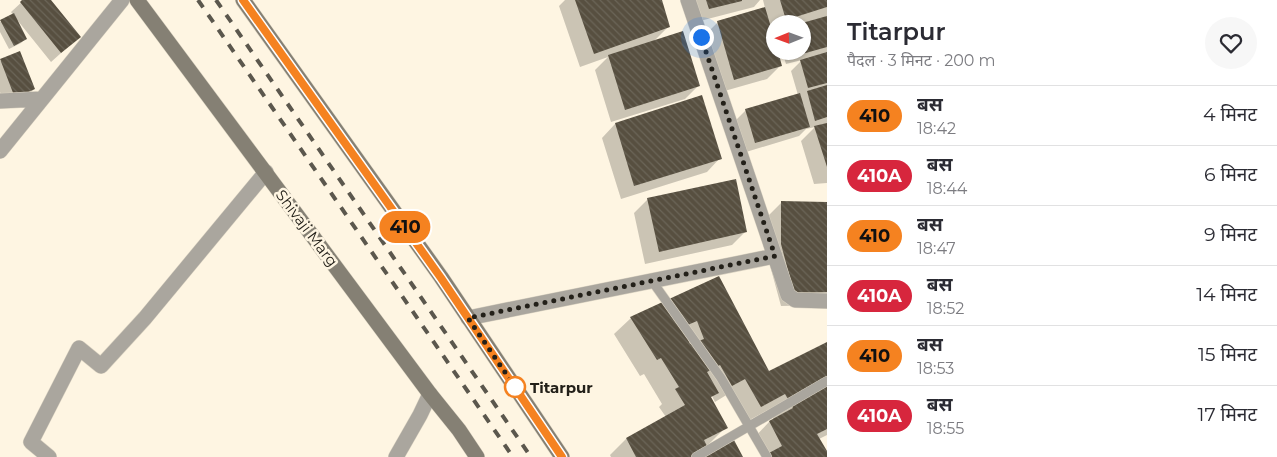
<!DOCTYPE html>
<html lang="hi">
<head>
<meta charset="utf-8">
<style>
  body { margin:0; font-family:Montserrat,"Noto Sans Devanagari",sans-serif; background:#f7f7f7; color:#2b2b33; height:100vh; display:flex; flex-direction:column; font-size:19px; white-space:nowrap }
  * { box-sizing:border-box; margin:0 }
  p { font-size:16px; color:#7c7c81 }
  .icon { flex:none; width:28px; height:28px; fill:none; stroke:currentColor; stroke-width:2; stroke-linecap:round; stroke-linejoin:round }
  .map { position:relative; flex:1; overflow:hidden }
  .details { display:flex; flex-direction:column; background:#fff; width:450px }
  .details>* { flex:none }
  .badge { padding:0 10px; border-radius:16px; font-size:18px; line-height:32px }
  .needle { width:32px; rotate:269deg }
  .tools { position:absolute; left:766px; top:15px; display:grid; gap:10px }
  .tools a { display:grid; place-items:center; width:45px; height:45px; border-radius:50%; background:#fff; box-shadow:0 1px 4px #0004; font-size:25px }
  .you { position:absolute; width:25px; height:25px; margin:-12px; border:4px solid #fff; border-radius:50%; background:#1a73e8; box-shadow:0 0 0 8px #1a73e833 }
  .map>.badge { position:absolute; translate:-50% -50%; box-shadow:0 0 0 2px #fff }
  .round { display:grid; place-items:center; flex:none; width:52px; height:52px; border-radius:26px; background:#f7f7f7 }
  .overview { display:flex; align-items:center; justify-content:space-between; height:85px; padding:0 20px }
  h1 { font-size:24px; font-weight:600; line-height:38px }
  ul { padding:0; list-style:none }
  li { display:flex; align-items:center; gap:15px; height:60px; padding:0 20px; border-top:1px solid #e1e1e2 }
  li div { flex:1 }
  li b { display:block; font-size:19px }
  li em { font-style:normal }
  li .badge { min-width:55px; font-weight:700; text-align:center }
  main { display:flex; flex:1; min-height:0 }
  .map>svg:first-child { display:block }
</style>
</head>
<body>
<main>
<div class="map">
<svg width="827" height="457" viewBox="0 0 827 457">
  <defs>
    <pattern id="building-back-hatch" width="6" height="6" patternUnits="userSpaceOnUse" patternTransform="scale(1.25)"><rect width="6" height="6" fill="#574f40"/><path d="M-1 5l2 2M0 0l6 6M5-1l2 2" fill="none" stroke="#6b6558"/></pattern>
  </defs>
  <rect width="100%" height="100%" fill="#fef5e2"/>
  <path fill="#0003" d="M24 0H49L79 37 51 62 18 21 17 22 26 38 21 43 9 49 0 32V22L13 15 11 12Z
    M565 0H660L669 26 654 41 699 85 685 99 611 122 595 70 608 57 580 67 559 6Z
    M690 0H760L754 7 696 22Z
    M763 0H827V183L814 184 801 141 815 127 806 129 799 136 746 152 736 120 746 110 798 95 791 71 802 60 786 64 782 51H802V24H775V32L772 33 775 45V51L781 65 767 79 721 92 704 36 718 22 765 8Z
    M19 53 34 89 24 99 6 106 0 92V61Z
    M615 124 720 158 707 172 621 199 602 138Z
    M648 199 746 231 732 245 645 264 634 213Z
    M782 202 827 204V305L781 306 768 258V216Z
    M718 277 768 373 827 343V435L819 439 827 454V457H762L753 439 769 422 774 420 768 410 744 423 728 394 715 402 712 396 710 397 726 427 709 444 706 446 742 457H611L610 455 626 439 666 417 659 407 662 404 644 374 640 376 614 334 631 318Z"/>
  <path fill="url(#building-back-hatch)" fill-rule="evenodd" d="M22 0H51L81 37 61 53 20 2Z
    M575 0H662L670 27 594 54Z
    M706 0H742V1L709 9Z
    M780 0H827V7L786 20Z
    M765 7 775 41V51H778L782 66 734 80 717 21Z
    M14 13 27 39 14 46 0 20Z
    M827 16V47L795 56 794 51H802V23Z
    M683 31 700 86 625 110 608 55Z
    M20 51 35 89 15 98 0 59Z
    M827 52V83L808 88 800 60Z
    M827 85V117L815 121 807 91Z
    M800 93 810 127 755 143 745 109Z
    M702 95 722 159 634 186 615 123Z
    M827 123V167L814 126Z
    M736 179 747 232 659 252 647 198Z
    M781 201 827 202V292L794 293 781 244Z
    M719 276 769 371 827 342V429L817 434 827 451V457H771L769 453 782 446 769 421 793 408 785 394 761 407 745 379 732 386 720 365 707 372 719 393 711 397 728 428 704 440 710 452 734 440 743 457H636L626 438 685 405 675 389 679 387 661 358 657 360 630 317ZM697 321 704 339 690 344 683 327Z"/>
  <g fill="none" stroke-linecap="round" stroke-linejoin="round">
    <g stroke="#dbd3c2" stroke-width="10">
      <path id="lane" d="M652 281 721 378 767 457
        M696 457 827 381"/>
    </g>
    <g stroke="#dbd3c2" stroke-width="16">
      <path id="street" d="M688 0 788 295 795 300 827 301
        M0 101 41 99
        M0 151 122 0
        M468 318 775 256
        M49 457 31 442 79 348 101 366 145 318 266 172
        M396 457 420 415 430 394"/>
    </g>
    <g stroke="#dbd3c2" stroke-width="16">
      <path id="secondary" d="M137 0 430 394 459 430 477 457
        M243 0 441 277 562 457"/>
    </g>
    <use href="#lane" stroke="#aaa69e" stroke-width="9"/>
    <use href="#street" stroke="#aaa69e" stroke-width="15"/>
    <use href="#secondary" stroke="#858074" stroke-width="15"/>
    <path stroke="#5b574d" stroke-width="4" stroke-dasharray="9 9" stroke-linecap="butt" d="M198 0 513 457
      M216 0 531 457"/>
  </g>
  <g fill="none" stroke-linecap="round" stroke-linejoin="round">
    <g stroke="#fff" stroke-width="11">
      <path id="line" d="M243 0 441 278 562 457"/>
    </g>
    <use href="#line" stroke="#f58220" stroke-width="8"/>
    <path stroke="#232019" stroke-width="5" stroke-dasharray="0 9" d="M515 387 468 318 775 256 701 37"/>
  </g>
  <circle fill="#fff" stroke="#f58220" stroke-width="2.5" cx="515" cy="387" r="10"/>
  <g text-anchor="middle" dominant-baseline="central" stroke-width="5" stroke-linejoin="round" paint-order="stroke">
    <g font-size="15" fill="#232019" stroke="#fef5e2">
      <text transform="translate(307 228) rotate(53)">Shivaji Marg</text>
    </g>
    <g font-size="15" font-weight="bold" fill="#232019" stroke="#fef5e2" text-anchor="start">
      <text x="530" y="387">Titarpur</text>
    </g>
  </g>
</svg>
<div class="tools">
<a><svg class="needle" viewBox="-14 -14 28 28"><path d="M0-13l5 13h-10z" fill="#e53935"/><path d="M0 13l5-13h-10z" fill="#7c7c81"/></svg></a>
</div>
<div class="you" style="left:701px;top:37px"></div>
<b class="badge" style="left:405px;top:227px;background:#f58220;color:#111">410</b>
</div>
<section class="details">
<div class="overview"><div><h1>Titarpur</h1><p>पैदल · 3 मिनट · 200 m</p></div><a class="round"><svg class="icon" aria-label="heart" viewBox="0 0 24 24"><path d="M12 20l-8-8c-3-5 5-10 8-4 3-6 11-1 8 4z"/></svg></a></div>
<ul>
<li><span class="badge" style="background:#f58220;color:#111">410</span><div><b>बस</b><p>18:42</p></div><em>4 मिनट</em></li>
<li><span class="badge" style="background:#d7263d;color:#fff">410A</span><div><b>बस</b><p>18:44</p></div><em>6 मिनट</em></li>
<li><span class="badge" style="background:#f58220;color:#111">410</span><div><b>बस</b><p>18:47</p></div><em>9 मिनट</em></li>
<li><span class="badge" style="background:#d7263d;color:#fff">410A</span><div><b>बस</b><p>18:52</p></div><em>14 मिनट</em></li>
<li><span class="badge" style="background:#f58220;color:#111">410</span><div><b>बस</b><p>18:53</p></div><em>15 मिनट</em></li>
<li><span class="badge" style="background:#d7263d;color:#fff">410A</span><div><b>बस</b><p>18:55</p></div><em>17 मिनट</em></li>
</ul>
</section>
</main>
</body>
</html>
